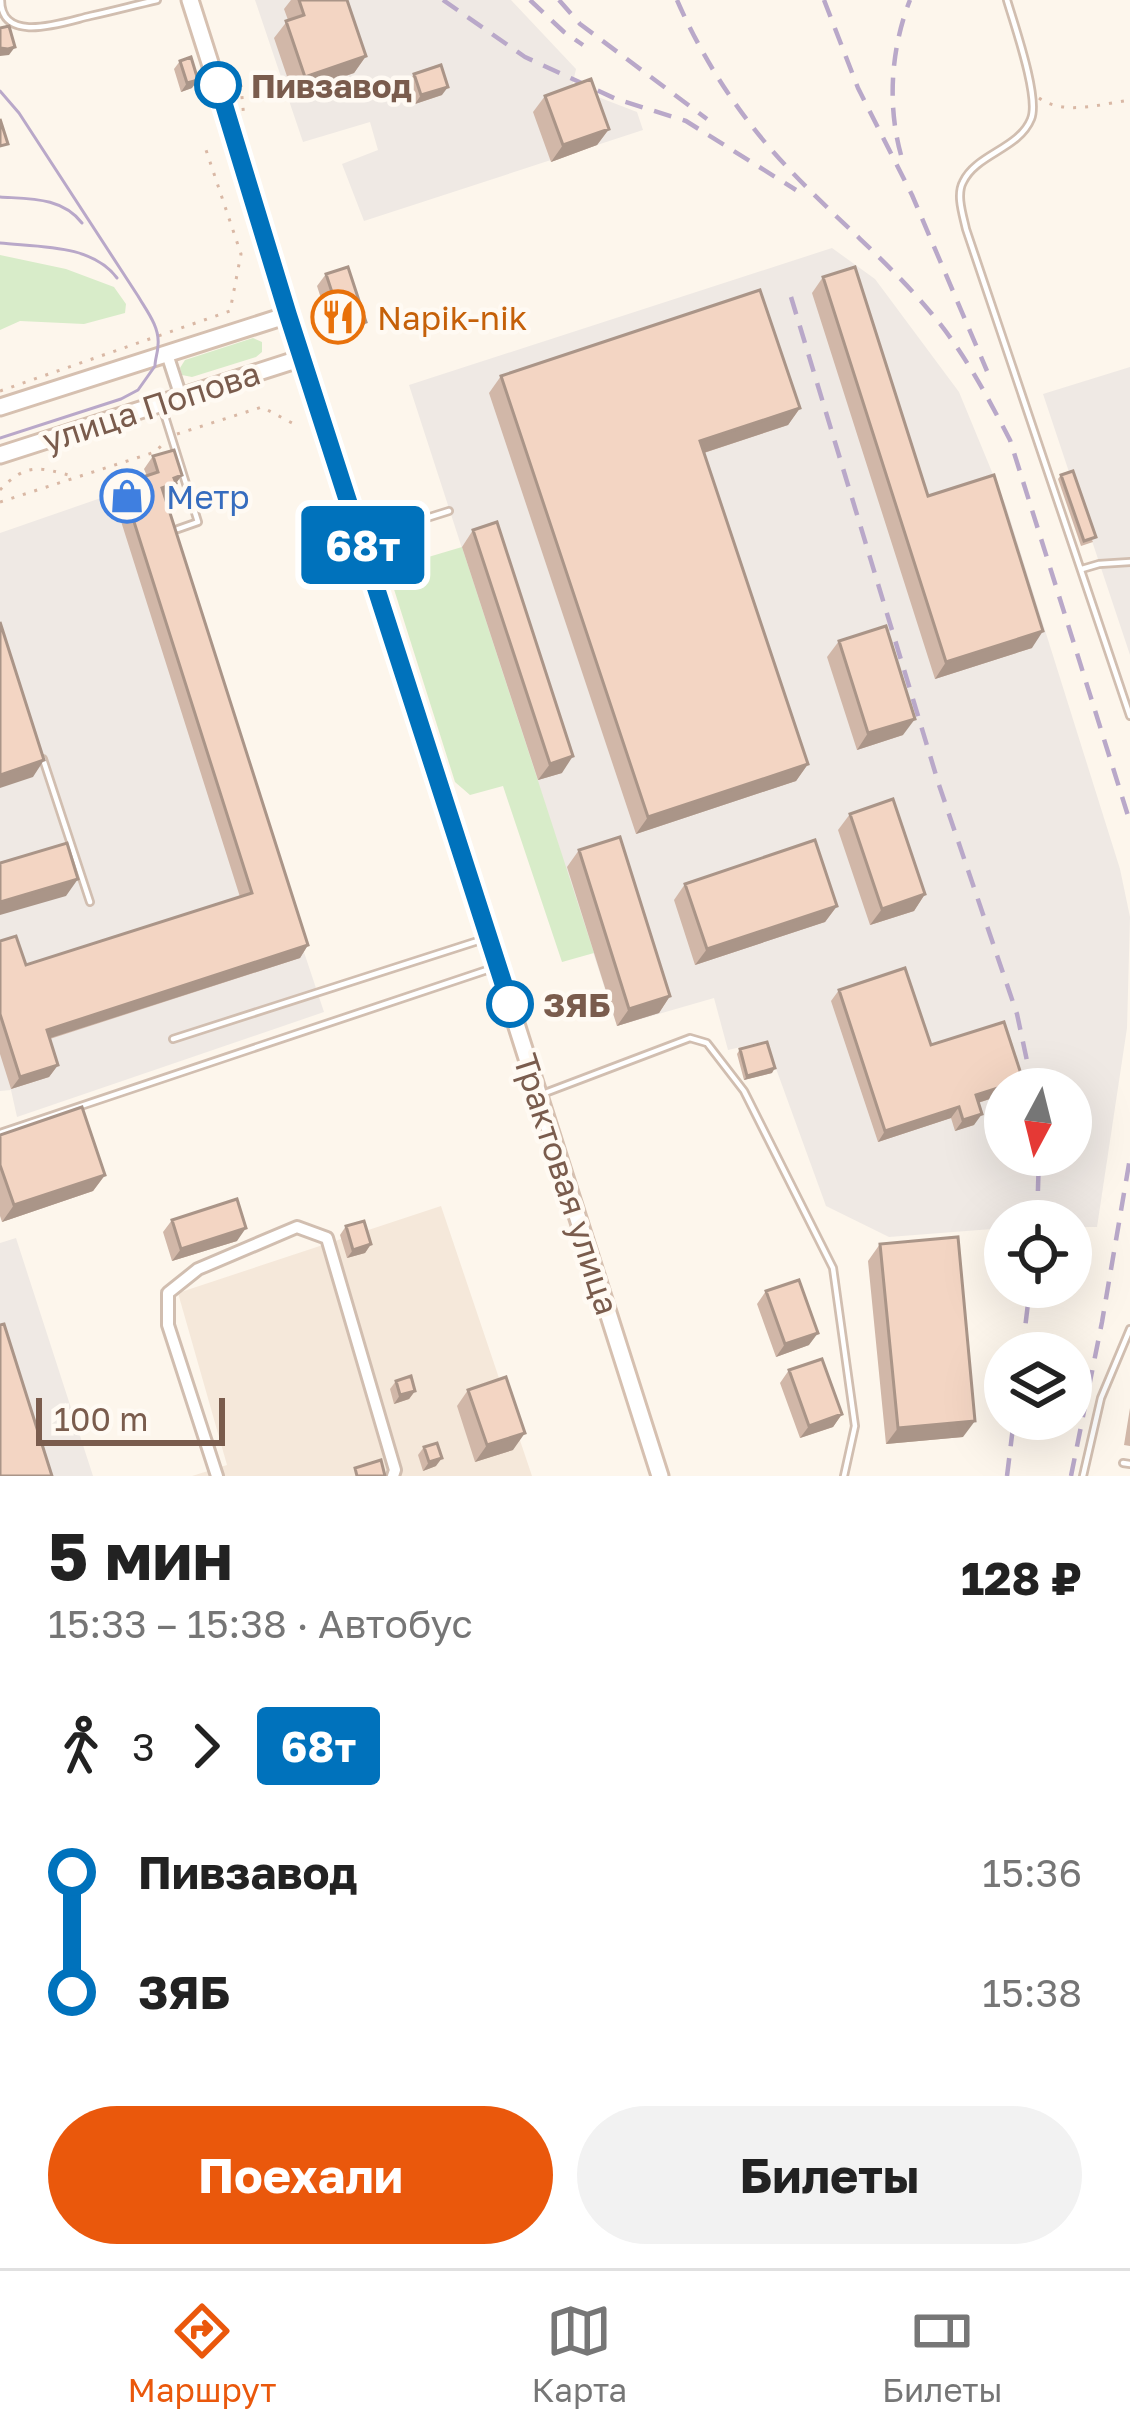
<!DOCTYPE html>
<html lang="ru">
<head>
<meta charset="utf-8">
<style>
  body { margin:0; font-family:"Golos Text",sans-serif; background:#f2f2f2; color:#222; height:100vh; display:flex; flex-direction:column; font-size:45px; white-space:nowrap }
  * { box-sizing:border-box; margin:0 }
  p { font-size:39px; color:#767676 }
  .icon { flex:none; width:66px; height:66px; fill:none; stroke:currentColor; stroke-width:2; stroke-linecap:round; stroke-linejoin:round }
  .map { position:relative; height:1476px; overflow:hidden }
  .panel { display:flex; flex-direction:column; background:#fff; flex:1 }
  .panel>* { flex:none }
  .badge { padding:0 24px; border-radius:9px; font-size:42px; line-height:78px }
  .needle { width:78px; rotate:187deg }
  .tools { position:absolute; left:984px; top:1068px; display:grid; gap:24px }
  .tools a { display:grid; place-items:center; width:108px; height:108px; border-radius:50%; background:#fff; box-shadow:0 12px 48px #0002; font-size:60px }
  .scale { position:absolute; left:36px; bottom:30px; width:189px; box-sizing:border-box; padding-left:12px; border:6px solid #7a5c4d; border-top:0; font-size:33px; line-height:42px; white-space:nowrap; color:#7a5c4d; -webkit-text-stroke:9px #fffaf3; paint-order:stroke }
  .map>.badge { position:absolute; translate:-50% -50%; box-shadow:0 0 0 6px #fff }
  .legs { display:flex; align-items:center; gap:18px; height:132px; padding:0 48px; font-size:39px }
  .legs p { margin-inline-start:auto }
  .summary { display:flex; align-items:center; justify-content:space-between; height:204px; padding:0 48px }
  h1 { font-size:66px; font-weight:700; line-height:90px }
  .cta { display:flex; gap:24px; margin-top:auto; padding:24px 48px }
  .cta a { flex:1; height:138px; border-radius:72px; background:#ea580c; color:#fff; font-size:48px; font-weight:700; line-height:138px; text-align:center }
  .cta a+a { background:#f2f2f2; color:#222 }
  ul { padding:0 48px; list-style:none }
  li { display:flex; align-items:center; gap:42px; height:120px; font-size:45px }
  li i { display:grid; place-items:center; width:18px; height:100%; margin:0 15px; background:currentColor }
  li i::after { content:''; width:30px; height:30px; margin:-15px; border:9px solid; border-radius:50%; background:#fff }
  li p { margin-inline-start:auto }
  li:first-child i { background:linear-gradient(#0000 50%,currentColor 0) }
  li:last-child i { background:linear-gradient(currentColor 50%,#0000 0) }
  .menu { display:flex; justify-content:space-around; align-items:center; height:168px; border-top:3px solid #e0e0e0; background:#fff; font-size:33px; color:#767676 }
  .menu a { display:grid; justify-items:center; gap:6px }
  .menu .active { color:#ea580c }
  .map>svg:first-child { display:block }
</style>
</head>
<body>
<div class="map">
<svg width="1130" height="1476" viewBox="0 0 1130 1476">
  <rect width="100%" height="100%" fill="#fdf6ec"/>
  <path fill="#f5e8da" d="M441 1206 532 1476H192L227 1465 178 1293Z"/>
  <path fill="#efe9e4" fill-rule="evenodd" d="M255 0H511L576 69 572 87 637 112 643 130 364 221 342 164 378 150 370 122 303 142Z
    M832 248 875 279 959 392 1006 506 1120 869 1130 917 1127 1028 1097 1227H1071V1221H1005V1228L889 1237 826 1206 766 1041 728 1050 714 998 617 1026 409 385ZM1005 1089H1071V1155H1005Z
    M1130 367V655L1043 394Z
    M147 482 324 1012 17 1117 11 1090 0 1091V533Z
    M16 1238 93 1476H0V1243Z"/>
  <path fill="#d8ecc9" d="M0 255 66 269 114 287 126 304 125 313 84 324 20 321 0 330Z
    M253 338 262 342V352L256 357 192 377 182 375 180 368 185 360Z
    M417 533 425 558 462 547 594 953 562 962 503 786 470 795 455 782 380 545Z"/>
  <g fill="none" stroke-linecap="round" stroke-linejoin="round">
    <g stroke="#d1beb0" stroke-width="10">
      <path id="service" d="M1 0C1 45 64 22 90 16 113 11 135 5 157 0
        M1007 0C1014 24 1040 98 1031 119 1019 149 976 154 963 182 956 195 963 215 966 229L1130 716
        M163 410 198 522 178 529
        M363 538 449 511
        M1082 569 1099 564 1130 562
        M43 759 90 902
        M173 1039 484 939
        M545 1093 690 1038 707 1043 744 1091 833 1268 855 1426 844 1476
        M0 1133 493 968
        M1123 1463 1130 1464
        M1083 1476 1101 1398 1130 1329"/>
    </g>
    <g stroke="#d1beb0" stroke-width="16">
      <path id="minor" d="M167 354 181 397
        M217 1476 168 1325V1293L198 1269 297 1227 327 1238 395 1470 393 1476"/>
    </g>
    <g stroke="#d6c0b0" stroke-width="21">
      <path id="secondary" d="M190 0 660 1476
        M0 407 288 315
        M0 455 302 358"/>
    </g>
    <path stroke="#d9b8a5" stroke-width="3" stroke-dasharray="3 9" stroke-linecap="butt" d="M236 73 241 86 244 119
      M1039 98C1064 116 1101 104 1130 100
      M0 391 230 311 241 254 205 147
      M177 434 262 407 292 423
      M0 490C27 461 41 468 76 477
      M0 502 155 452 165 442"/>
    <use href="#service" stroke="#fff" stroke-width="4.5"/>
    <use href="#minor" stroke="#fff" stroke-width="10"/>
    <use href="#secondary" stroke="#fff" stroke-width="15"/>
    <path stroke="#b9a8c9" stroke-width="3" d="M0 91 19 113 138 296C146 310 160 327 158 345 158 352 155 359 155 366L138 390 121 399 0 438
      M0 197C30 199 62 197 82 223
      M0 243C38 247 92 244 117 278"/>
    <path stroke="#b9a8c9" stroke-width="4.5" stroke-dasharray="18 12" stroke-linecap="butt" d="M443 0 525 57 616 99 686 121 796 190
      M530 0 564 32 583 45
      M559 0 580 24 707 119
      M677 0C704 62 742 120 789 169 835 218 889 262 932 314 964 352 987 396 1010 440L1130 822
      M824 0 858 88 912 195 987 371
      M901 155C887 105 891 48 910 0
      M791 297 939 785 1017 1014 1033 1089
      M1037 1221 1039 1155
      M1022 1353 1030 1287
      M1007 1476 1014 1419
      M1071 1476 1102 1322 1130 1158"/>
  </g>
  <path fill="#d1b7a8" d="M291 0H347L366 56 354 73 293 94 274 38 288 20 284 9Z
    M180 61 192 88 181 92 174 69Z
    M414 74 442 95 415 104 408 82Z
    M545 96 609 129 597 145 551 162 533 112Z
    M326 274 366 322 358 334 335 342 317 286Z
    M823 277 928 496 1032 648 935 679 812 293Z
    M501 376 800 408 788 425 704 453 808 764 796 781 636 834 489 393Z
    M153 456 182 475 165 496 308 945 300 958 50 1039 58 1065 49 1077 11 1089 0 1054V941L26 965 240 897 113 496 122 484 147 476 144 469Z
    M1061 475 1093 542 1081 546 1058 479Z
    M473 530 562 773 538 780 462 547Z
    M839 641 903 735 857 750 827 657Z
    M850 814 925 894 914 911 870 925 838 830Z
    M579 850 670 996 659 1013 617 1026 567 867Z
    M685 884 837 906 825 922 695 965 674 900Z
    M839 990 931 1045 1023 1080 1017 1089H1005V1094L978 1103 974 1125 955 1131 951 1118 878 1142 831 1001Z
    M740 1049 772 1073 744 1080 737 1054Z
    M0 1135 105 1175 93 1191 2 1222 0 1216Z
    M172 1220 237 1241 172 1261 163 1232Z
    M346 1226 371 1244 365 1253 347 1258 340 1235Z
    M880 1244 963 1437 886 1444 868 1261Z
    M766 1291 809 1345 776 1357 757 1304Z
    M789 1370 842 1414 833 1427 800 1438 780 1383Z
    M396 1381 415 1391 409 1399 394 1404 390 1389Z
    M468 1390 513 1450 475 1462 457 1406Z
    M1130 1408V1446L1124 1445Z
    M424 1447 436 1466 423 1471 418 1455Z"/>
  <path fill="#aa9588" d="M15 47 9 55 0 56V48Z
    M366 56 354 73 293 94 305 77Z
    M198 80 192 88 181 92 187 83Z
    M448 87 442 95 415 104 421 95Z
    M609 129 597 145 551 162 563 145Z
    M366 322 358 334 335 342 344 329Z
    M800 408 788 425 688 458 700 441Z
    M182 475 167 496 153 500 162 488 174 478Z
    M1043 631 1032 648 935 679 946 662Z
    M915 719 903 735 857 750 868 733Z
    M573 756 562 773 538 780 550 764Z
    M44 760 33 777 0 788V775Z
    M808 764 796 781 636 834 648 817Z
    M78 879 66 896 0 915V902Z
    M925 894 914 911 870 925 882 909Z
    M837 906 825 922 695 965 707 949Z
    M308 945 300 958 38 1042 47 1030Z
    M670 996 659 1013 617 1026 629 1009Z
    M58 1065 49 1077 11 1089 20 1077Z
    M775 1068 772 1073 744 1080 747 1076Z
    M1023 1080 1017 1089H1005V1094L968 1106 976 1095Z
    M959 1107 951 1118 878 1142 885 1131Z
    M982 1114 974 1125 955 1131 963 1120Z
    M105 1175 93 1191 2 1222 14 1205Z
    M246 1228 237 1241 172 1261 181 1249Z
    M371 1244 365 1253 347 1258 353 1250Z
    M818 1333 809 1345 776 1357 785 1344Z
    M415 1391 409 1399 394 1404 400 1395Z
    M842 1414 833 1427 800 1438 809 1426Z
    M975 1421 963 1437 886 1444 898 1428Z
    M525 1433 513 1450 475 1462 487 1445Z
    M442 1458 436 1466 423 1471 429 1462Z"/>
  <path fill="#f3d5c3" stroke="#aa9588" stroke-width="3" d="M299 0H347L366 56 305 77 286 21 304 15Z
    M9 26 15 47 8 49 0 48V28Z
    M191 57 198 80 187 83 180 61Z
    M441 65 448 87 421 95 414 74Z
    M591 79 609 129 563 145 545 96Z
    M0 119 8 144 0 146Z
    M348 267 366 322 344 329 326 274Z
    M855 267 928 496 994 475 1043 631 946 662 823 277Z
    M760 290 800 408 700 441 808 764 648 817 501 376Z
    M174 450 182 475 174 478 176 483 162 488 308 945 47 1030 58 1065 20 1077 0 1014V941L16 936 26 965 252 893 122 484 158 472 153 456Z
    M1073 471 1096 537 1084 541 1061 475Z
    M497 522 573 756 550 764 473 530Z
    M0 622 44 760 0 775Z
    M886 626 915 719 868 733 839 641Z
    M893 799 925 894 882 909 850 814Z
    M620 837 670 996 629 1009 579 850Z
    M815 840 837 906 707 949 685 884Z
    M67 843 78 879 0 902V863Z
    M905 968 931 1045 1004 1022 1023 1080 976 1095 982 1114 963 1120 959 1107 885 1131 839 990Z
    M767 1042 775 1068 747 1076 740 1049Z
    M82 1107 105 1175 14 1205 0 1165V1135Z
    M237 1199 246 1228 181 1249 172 1220Z
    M364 1221 371 1244 353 1250 346 1226Z
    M958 1237 975 1421 898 1428 880 1244Z
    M799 1280 818 1333 785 1344 766 1291Z
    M4 1324 52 1476H0V1325Z
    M822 1359 842 1414 809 1426 789 1370Z
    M411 1376 415 1391 400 1395 396 1381Z
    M506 1377 525 1433 487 1445 468 1390Z
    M437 1443 442 1458 429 1462 424 1447Z
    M381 1460 385 1476H357L355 1468Z"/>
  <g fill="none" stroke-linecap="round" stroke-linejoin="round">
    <g stroke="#fff" stroke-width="27">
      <path id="line-1" d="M218 85 288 315 510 1004"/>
    </g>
    <use href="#line-1" stroke="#0072bc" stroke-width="18"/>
  </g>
  <defs>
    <g id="restaurant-ring" transform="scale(2.7)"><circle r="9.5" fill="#fffaf3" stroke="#e8710a" stroke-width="1.5"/><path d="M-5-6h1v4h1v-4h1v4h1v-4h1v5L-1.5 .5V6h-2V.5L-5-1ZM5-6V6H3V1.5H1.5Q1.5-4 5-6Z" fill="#e8710a"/></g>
    <g id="shop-ring" transform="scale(2.7)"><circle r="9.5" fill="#fffaf3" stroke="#3f7fe0" stroke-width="1.5"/><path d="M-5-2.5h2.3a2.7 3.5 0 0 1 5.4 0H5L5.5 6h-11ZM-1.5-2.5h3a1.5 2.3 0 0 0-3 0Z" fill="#3f7fe0"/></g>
  </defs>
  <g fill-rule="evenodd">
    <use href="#restaurant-ring" x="338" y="317"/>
    <use href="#shop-ring" x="127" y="496"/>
  </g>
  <g fill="#fff" stroke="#0072bc" stroke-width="6">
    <circle cx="218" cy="85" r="21"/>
    <circle cx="510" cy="1004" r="21"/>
  </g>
  <g text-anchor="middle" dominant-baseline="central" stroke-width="9" stroke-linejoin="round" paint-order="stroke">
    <g font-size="33" font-weight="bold" fill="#7a5c4d" stroke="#fffaf3" text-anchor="start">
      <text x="251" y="85">Пивзавод</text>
      <text x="543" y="1004">ЗЯБ</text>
    </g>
    <g font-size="33" fill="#c56008" stroke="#fffaf3" text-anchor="start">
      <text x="377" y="317">Napik-nik</text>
    </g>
    <g font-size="33" fill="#7a5c4d" stroke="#fffaf3">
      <text transform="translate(151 406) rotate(-18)">улица Попова</text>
      <text transform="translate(567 1184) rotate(72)">Трактовая улица</text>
    </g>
    <g font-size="33" fill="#366cbe" stroke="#fffaf3" text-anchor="start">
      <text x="166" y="496">Метр</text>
    </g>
  </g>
</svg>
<div class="tools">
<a><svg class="needle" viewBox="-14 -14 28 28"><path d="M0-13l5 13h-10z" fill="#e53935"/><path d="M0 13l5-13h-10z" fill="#767676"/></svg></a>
<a><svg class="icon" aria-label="locate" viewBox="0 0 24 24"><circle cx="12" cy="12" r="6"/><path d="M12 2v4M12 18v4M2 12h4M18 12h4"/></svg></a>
<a><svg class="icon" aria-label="layers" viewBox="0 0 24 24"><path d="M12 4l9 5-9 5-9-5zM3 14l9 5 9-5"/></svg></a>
</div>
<div class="scale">100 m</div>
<b class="badge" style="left:363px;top:545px;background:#0072bc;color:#fff">68т</b>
</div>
<section class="panel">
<div class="summary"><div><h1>5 мин</h1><p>15:33 – 15:38 · Автобус</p></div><b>128 ₽</b></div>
<div class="legs"><svg class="icon" aria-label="walk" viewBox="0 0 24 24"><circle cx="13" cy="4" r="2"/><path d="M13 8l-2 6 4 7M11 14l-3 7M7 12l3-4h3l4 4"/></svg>3<svg class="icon" aria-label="forward" viewBox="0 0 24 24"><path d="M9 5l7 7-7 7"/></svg><b class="badge" style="background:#0072bc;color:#fff">68т</b></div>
<ul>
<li><i style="color:#0072bc"></i><b>Пивзавод</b><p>15:36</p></li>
<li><i style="color:#0072bc"></i><b>ЗЯБ</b><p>15:38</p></li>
</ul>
<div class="cta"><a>Поехали</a><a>Билеты</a></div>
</section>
<nav class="menu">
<a class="active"><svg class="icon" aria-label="directions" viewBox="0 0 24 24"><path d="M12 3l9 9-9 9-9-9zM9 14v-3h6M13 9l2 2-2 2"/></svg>Маршрут</a>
<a><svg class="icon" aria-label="map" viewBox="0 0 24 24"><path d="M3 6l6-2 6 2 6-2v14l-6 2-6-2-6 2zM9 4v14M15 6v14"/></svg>Карта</a>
<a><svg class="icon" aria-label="tickets" viewBox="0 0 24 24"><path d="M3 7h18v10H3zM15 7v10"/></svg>Билеты</a>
</nav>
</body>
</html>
